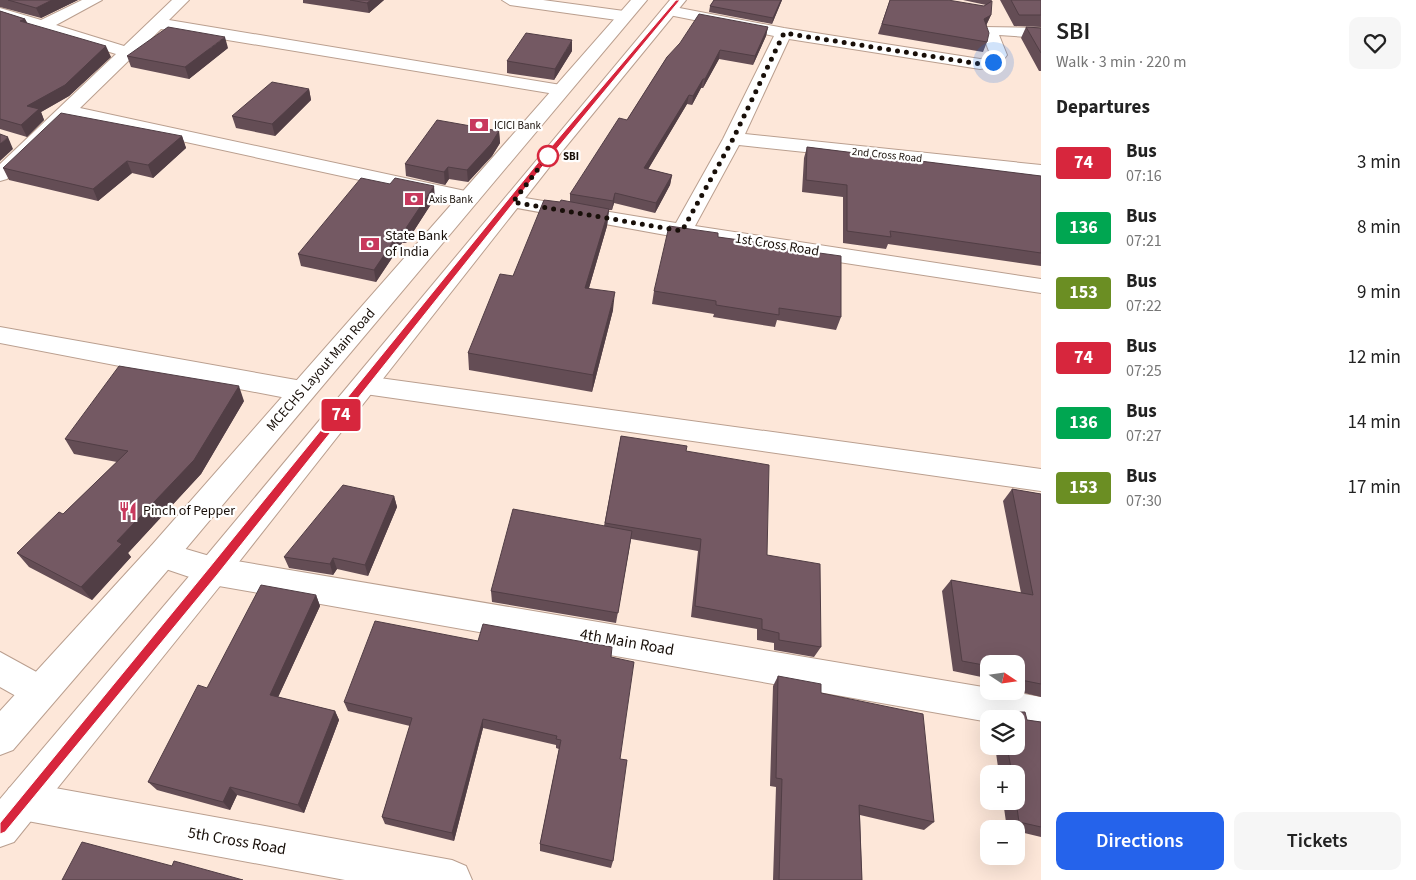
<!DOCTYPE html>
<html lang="en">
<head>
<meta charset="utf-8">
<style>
  body { margin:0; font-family:"Source Sans 3",sans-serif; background:#f6f6f6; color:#222; height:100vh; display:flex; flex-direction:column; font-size:19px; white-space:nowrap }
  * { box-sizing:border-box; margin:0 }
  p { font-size:16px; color:#767676 }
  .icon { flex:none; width:28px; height:28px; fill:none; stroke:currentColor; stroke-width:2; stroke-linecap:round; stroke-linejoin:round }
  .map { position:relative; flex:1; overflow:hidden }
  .panel { display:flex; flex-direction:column; background:#fff; width:375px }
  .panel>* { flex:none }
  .badge { padding:0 10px; border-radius:4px; font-size:18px; line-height:32px }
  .needle { width:32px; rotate:103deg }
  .buttons { position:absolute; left:980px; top:655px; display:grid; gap:10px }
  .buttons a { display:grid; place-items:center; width:45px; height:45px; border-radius:10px; background:#fff; box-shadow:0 5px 20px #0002; font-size:25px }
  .you { position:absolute; width:25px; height:25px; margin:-12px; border:4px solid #fff; border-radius:50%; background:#1a73e8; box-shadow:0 0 0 8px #1a73e833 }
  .map>.badge { position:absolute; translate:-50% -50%; box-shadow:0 0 0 2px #fff }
  h2 { padding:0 15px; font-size:19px; line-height:45px }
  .round { display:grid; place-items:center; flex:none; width:52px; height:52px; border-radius:10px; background:#f6f6f6 }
  .head { display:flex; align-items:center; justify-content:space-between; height:85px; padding:0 15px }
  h1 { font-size:24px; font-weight:600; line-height:38px }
  .primary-button { display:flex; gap:10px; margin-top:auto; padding:10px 15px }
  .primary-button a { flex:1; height:58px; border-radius:10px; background:#2563eb; color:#fff; font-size:20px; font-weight:600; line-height:58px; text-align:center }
  .primary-button a+a { background:#f6f6f6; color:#222 }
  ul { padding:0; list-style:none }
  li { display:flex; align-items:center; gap:15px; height:65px; padding:0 15px }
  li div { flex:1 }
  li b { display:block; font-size:19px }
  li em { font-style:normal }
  li .badge { min-width:55px; font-weight:700; text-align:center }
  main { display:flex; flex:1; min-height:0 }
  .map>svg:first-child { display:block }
</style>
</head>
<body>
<main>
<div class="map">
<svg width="1041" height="880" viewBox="0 0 1041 880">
  <rect width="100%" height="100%" fill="#fde7d9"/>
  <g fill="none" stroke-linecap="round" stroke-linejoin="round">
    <g stroke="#ba9f8f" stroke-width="2">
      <path id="minor" d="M82 0H102L56 25 124 46 172 0H189L169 20 561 85 567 86 570 90 567 94 561 95 161 29 80 108 470 192 477 194 480 198 477 202 470 204 71 117 7 179 0 181V164L116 54 0 18V8L41 20Z
        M502 0H543L624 11 632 16 624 21 510 5Z
        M669 6 784 28 980 59 988 58 990 54 981 30 983 27 1041 28V38L999 35 1007 55 999 66 980 69 789 39 745 134 1041 165V177L739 145 695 226 1041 279V293L682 238 506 206 503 202 506 198 513 196 676 223 723 139 774 36 664 14 661 11 664 8Z
        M0 327 302 381 311 384 315 391 311 398 302 401 0 343Z
        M365 376 1041 469V491L365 394 356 392 352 385 356 378Z
        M162 542 213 557 989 688V691H1008L1041 697V731L1016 727V719H989V722L213 585 151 564 147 555 151 546Z
        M0 652 51 680 56 692 51 704 39 709 0 687Z
        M22 782 452 860 466 866 472 880H345L22 820 9 814 3 801 9 788Z"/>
    </g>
    <g stroke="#ba9f8f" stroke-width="2">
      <path id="major" d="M631 0H647L173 564 13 750 0 755V711L151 546Z
        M670 0H686L555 160 224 581 14 842 0 847V799L202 561Z"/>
    </g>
    <use href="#minor" fill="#fff" fill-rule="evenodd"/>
    <use href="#major" fill="#fff" fill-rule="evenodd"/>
  </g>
  <path fill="#644d55" d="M0 0H78L41 18 0 7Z
    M303 0H384L369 13 303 3Z
    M714 0H782L772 24 709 12 710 6Z
    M890 0 984 6 986 5 963 0H992L991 2V15L986 26 987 42 983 52 878 34Z
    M1000 0H1041V27L1014 26Z
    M0 11 25 19 28 24 111 57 69 96 41 112 44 120 27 137 0 129Z
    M768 27 766 36 753 65 719 59 703 88H701L692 105 687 104 648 169 672 175 670 185 655 213 614 203 612 210H609L607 226 589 288 613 310 592 392 469 370 468 353 513 276 560 202H570V194L627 120 667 57Z
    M1026 27 1041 28V71H1039L1021 38Z
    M228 48 189 79 131 67 127 56Z
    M572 51 554 80 507 73V61Z
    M309 89 311 100 275 136 236 128 232 116Z
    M499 131 500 143 492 156 468 182 449 179 445 185 406 176 405 164Z
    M182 136 186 148 153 178 132 173 98 201 9 180 3 168Z
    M807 147 1041 176V266L888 244 886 249 843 243V197L802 192 804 158Z
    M435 198 406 243H402L376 282 301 266 298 254Z
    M718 237 783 248 841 317 836 330 777 320 775 327 713 317 714 314 652 304 654 291Z
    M244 401 201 474 128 553 131 557 92 600 29 567 17 553 63 514 117 462 74 454 65 439Z
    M621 436 686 451 767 555 821 647 814 657 774 650V643L757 640V629L691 617 698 551 631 539 616 623 492 602 491 591 604 526Z
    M1012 489 1041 494V697L1016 691V664H989V687L987 686 986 678 953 671 942 591 951 580 1021 593 1003 501Z
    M394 496 397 507 368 576 337 569 333 575 289 568 284 557Z
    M316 595 320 606 278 697 335 711 339 720 304 813 237 795 230 810 157 790 148 782 207 688Z
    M478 641 611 657 620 759 613 861 611 868 540 851V844L559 749 556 748V745L483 728 454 841 385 824 382 817 410 726 348 711 344 702Z
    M778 676 821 693 934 822 924 830 860 815 862 880H773L776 787 770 786 773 686Z
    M1002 712 1027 720 1041 722V837L1016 831V829H1007L1003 801H1016V774H999L995 746H1016V719H994Z"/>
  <path fill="#513e45" d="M52 0H78L41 18 36 8Z
    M371 0H384L369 13 367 3Z
    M781 0H782L772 24 773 18Z
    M991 15 986 25 979 29 984 19Z
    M25 19 30 29 20 21Z
    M768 27 766 36 753 65 755 56Z
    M225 37 228 48 189 79 185 67Z
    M572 40V51L554 80 555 69Z
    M106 46 111 57 69 96 41 112 44 120 27 137 21 125 27 106Z
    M720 50 719 59 703 88 705 79Z
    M703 79 701 88 692 105 693 96Z
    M309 89 311 100 275 136 272 124Z
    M689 95 687 104 643 178 644 168Z
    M499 131 500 143 492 156 468 182 467 170Z
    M182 136 186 148 153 178 148 165Z
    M8 137 13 149 0 161V144Z
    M127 161 132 173 98 201 93 189Z
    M448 167 449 179 445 185 444 172Z
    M672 175 670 185 655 213 656 203Z
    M434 186 435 198 406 243 404 231Z
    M615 193 614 203 612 210 613 201Z
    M609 209 607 226 584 305 585 288Z
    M401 230 402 243 376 282 374 270Z
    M615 292 613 310 592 392 593 375Z
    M239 386 244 401 201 474 128 553 131 557 92 600 81 587Z
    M394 496 397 507 368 576 365 565Z
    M333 558 337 569 333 575 330 564Z
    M316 595 320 606 275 704 270 695Z
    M335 711 339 720 304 813 298 805Z
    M483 719V728L454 841 452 833Z
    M230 787 237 795 230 810 223 802Z"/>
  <path fill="#745963" stroke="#513e45" d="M8 0H52L36 8Z
    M350 0H371L367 3Z
    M714 0H781L773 18 710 6Z
    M890 0H948L984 6 992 1 991 15 984 19 989 33 987 42 882 24Z
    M1011 0H1041V15H1019Z
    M0 11 25 19 20 21 106 46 65 85 27 106 39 109 21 125 0 119Z
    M699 14 768 27 755 56 720 50 705 79H703L693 96 689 95 644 168 672 175 656 203 615 193 613 201 570 194 619 118 627 120 667 57 680 43Z
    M168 27 225 37 185 67 127 56Z
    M1026 27 1041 28V53Z
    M526 33 572 40 555 69 507 61Z
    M272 82 309 89 272 124 232 116Z
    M61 113 182 136 148 165 127 161 93 189 3 168Z
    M437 120 499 131 491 144 467 170 448 167 444 172 405 164Z
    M0 134 8 137 0 144Z
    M807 147 1041 176V253L890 231 891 237 847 231V185L806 180Z
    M361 178 390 184 395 178 434 186 404 231 401 230 374 270 298 254Z
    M544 200 560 202 561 200 609 209 585 288 615 292 593 375 468 353 500 274 513 276Z
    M669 226 718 233V237L783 246V248L841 256V317L779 308V315L716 305V301L654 291Z
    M119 366 239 386 194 460 117 541 122 544 81 587 17 553 59 512 63 514 128 451 65 439Z
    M621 436 687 446 686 451 769 465 767 555 820 564 821 647 779 640V633L762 629V619L695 606 701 539 605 523Z
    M343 485 394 496 365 565 333 558 330 564 284 557Z
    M1012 489 1041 494V684L1016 679V664H989V666L962 661 951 580 1033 595Z
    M513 509 632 531 618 613 491 591Z
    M261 585 316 595 270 695 335 711 298 805 230 787 223 802 148 782 198 685 207 688Z
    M375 621 478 641 483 624 612 647 611 657 634 662 620 759 627 760 613 861 540 844 561 740 556 739 557 736 483 719 452 833 382 817 412 718 344 702Z
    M778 676 821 684V693L923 714 934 822 859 805 862 880H779L782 779 776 778Z
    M1002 712H1025L1027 720 1041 722V827L1019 822 1016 801V774H1012L1007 746H1016V719H1003Z
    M82 842 172 866 174 861 243 880H62Z"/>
  <path fill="#d7263d" stroke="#fff" d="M676 0H680L550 157 217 575 5 832 0 834V823L209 568 545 154Z"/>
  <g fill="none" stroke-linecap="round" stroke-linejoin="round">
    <path stroke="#180f09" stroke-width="5" stroke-dasharray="0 9" d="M548 156 513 202 682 231 733 139 784 33 980 64 993 62"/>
  </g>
  <defs>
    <g id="bank-bare" transform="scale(1.5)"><path d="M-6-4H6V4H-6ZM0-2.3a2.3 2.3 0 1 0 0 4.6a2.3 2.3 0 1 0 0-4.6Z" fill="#c8395d" stroke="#fff" stroke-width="2.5" paint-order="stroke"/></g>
    <g id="restaurant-bare" transform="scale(1.5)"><path d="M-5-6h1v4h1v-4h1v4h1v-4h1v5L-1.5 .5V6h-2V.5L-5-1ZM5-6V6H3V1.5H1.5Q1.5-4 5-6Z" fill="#c8395d" stroke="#fff" stroke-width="2.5" paint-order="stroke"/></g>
  </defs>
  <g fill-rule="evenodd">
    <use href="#bank-bare" x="479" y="125"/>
    <use href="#bank-bare" x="414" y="199"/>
    <use href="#bank-bare" x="370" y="244"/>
    <use href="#restaurant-bare" x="128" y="511"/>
  </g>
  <circle fill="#fff" stroke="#d7263d" stroke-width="2.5" cx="548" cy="156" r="10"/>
  <g text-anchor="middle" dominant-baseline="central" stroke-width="4.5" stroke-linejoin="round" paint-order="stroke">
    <g font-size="11" fill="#180f09" stroke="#fff" text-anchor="start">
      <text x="494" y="125">ICICI Bank</text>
      <text x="429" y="199">Axis Bank</text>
    </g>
    <g font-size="11" fill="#180f09" stroke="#fff">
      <text transform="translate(887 155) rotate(6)">2nd Cross Road</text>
    </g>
    <g font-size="11" font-weight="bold" fill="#180f09" stroke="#fff" text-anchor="start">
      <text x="563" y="156">SBI</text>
    </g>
    <g font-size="14" fill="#180f09" stroke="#fff" text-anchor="start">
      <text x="385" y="236">State Bank<tspan x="385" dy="16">of India</tspan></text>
      <text x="143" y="511">Pinch of Pepper</text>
    </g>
    <g font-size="14" fill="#180f09" stroke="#fff">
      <text transform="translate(777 245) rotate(9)">1st Cross Road</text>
      <text transform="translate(321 370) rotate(-49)">MCECHS Layout Main Road</text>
    </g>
    <g font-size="16" fill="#180f09" stroke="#fff">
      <text transform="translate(627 642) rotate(10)">4th Main Road</text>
      <text transform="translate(237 841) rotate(10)">5th Cross Road</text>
    </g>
  </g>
</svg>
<div class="buttons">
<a><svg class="needle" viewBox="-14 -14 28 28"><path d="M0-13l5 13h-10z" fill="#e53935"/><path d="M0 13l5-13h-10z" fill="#767676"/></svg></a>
<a><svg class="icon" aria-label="layers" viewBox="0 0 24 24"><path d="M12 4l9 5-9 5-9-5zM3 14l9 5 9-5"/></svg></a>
<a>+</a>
<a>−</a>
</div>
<div class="you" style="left:993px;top:62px"></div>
<b class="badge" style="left:341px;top:415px;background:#d7263d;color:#fff">74</b>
</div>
<section class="panel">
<div class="head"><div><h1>SBI</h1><p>Walk · 3 min · 220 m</p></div><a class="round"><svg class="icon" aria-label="heart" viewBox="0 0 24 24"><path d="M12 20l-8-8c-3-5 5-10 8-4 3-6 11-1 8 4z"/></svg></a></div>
<h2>Departures</h2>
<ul>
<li><span class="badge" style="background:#d7263d;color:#fff">74</span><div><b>Bus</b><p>07:16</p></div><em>3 min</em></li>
<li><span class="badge" style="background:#00a651;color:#fff">136</span><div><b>Bus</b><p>07:21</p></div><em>8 min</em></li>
<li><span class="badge" style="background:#6b8e23;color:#fff">153</span><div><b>Bus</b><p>07:22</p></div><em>9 min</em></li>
<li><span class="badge" style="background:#d7263d;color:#fff">74</span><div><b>Bus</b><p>07:25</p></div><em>12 min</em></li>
<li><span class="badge" style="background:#00a651;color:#fff">136</span><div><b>Bus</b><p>07:27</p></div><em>14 min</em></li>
<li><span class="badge" style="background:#6b8e23;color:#fff">153</span><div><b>Bus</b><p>07:30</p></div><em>17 min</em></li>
</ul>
<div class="primary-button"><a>Directions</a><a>Tickets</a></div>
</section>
</main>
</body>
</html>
